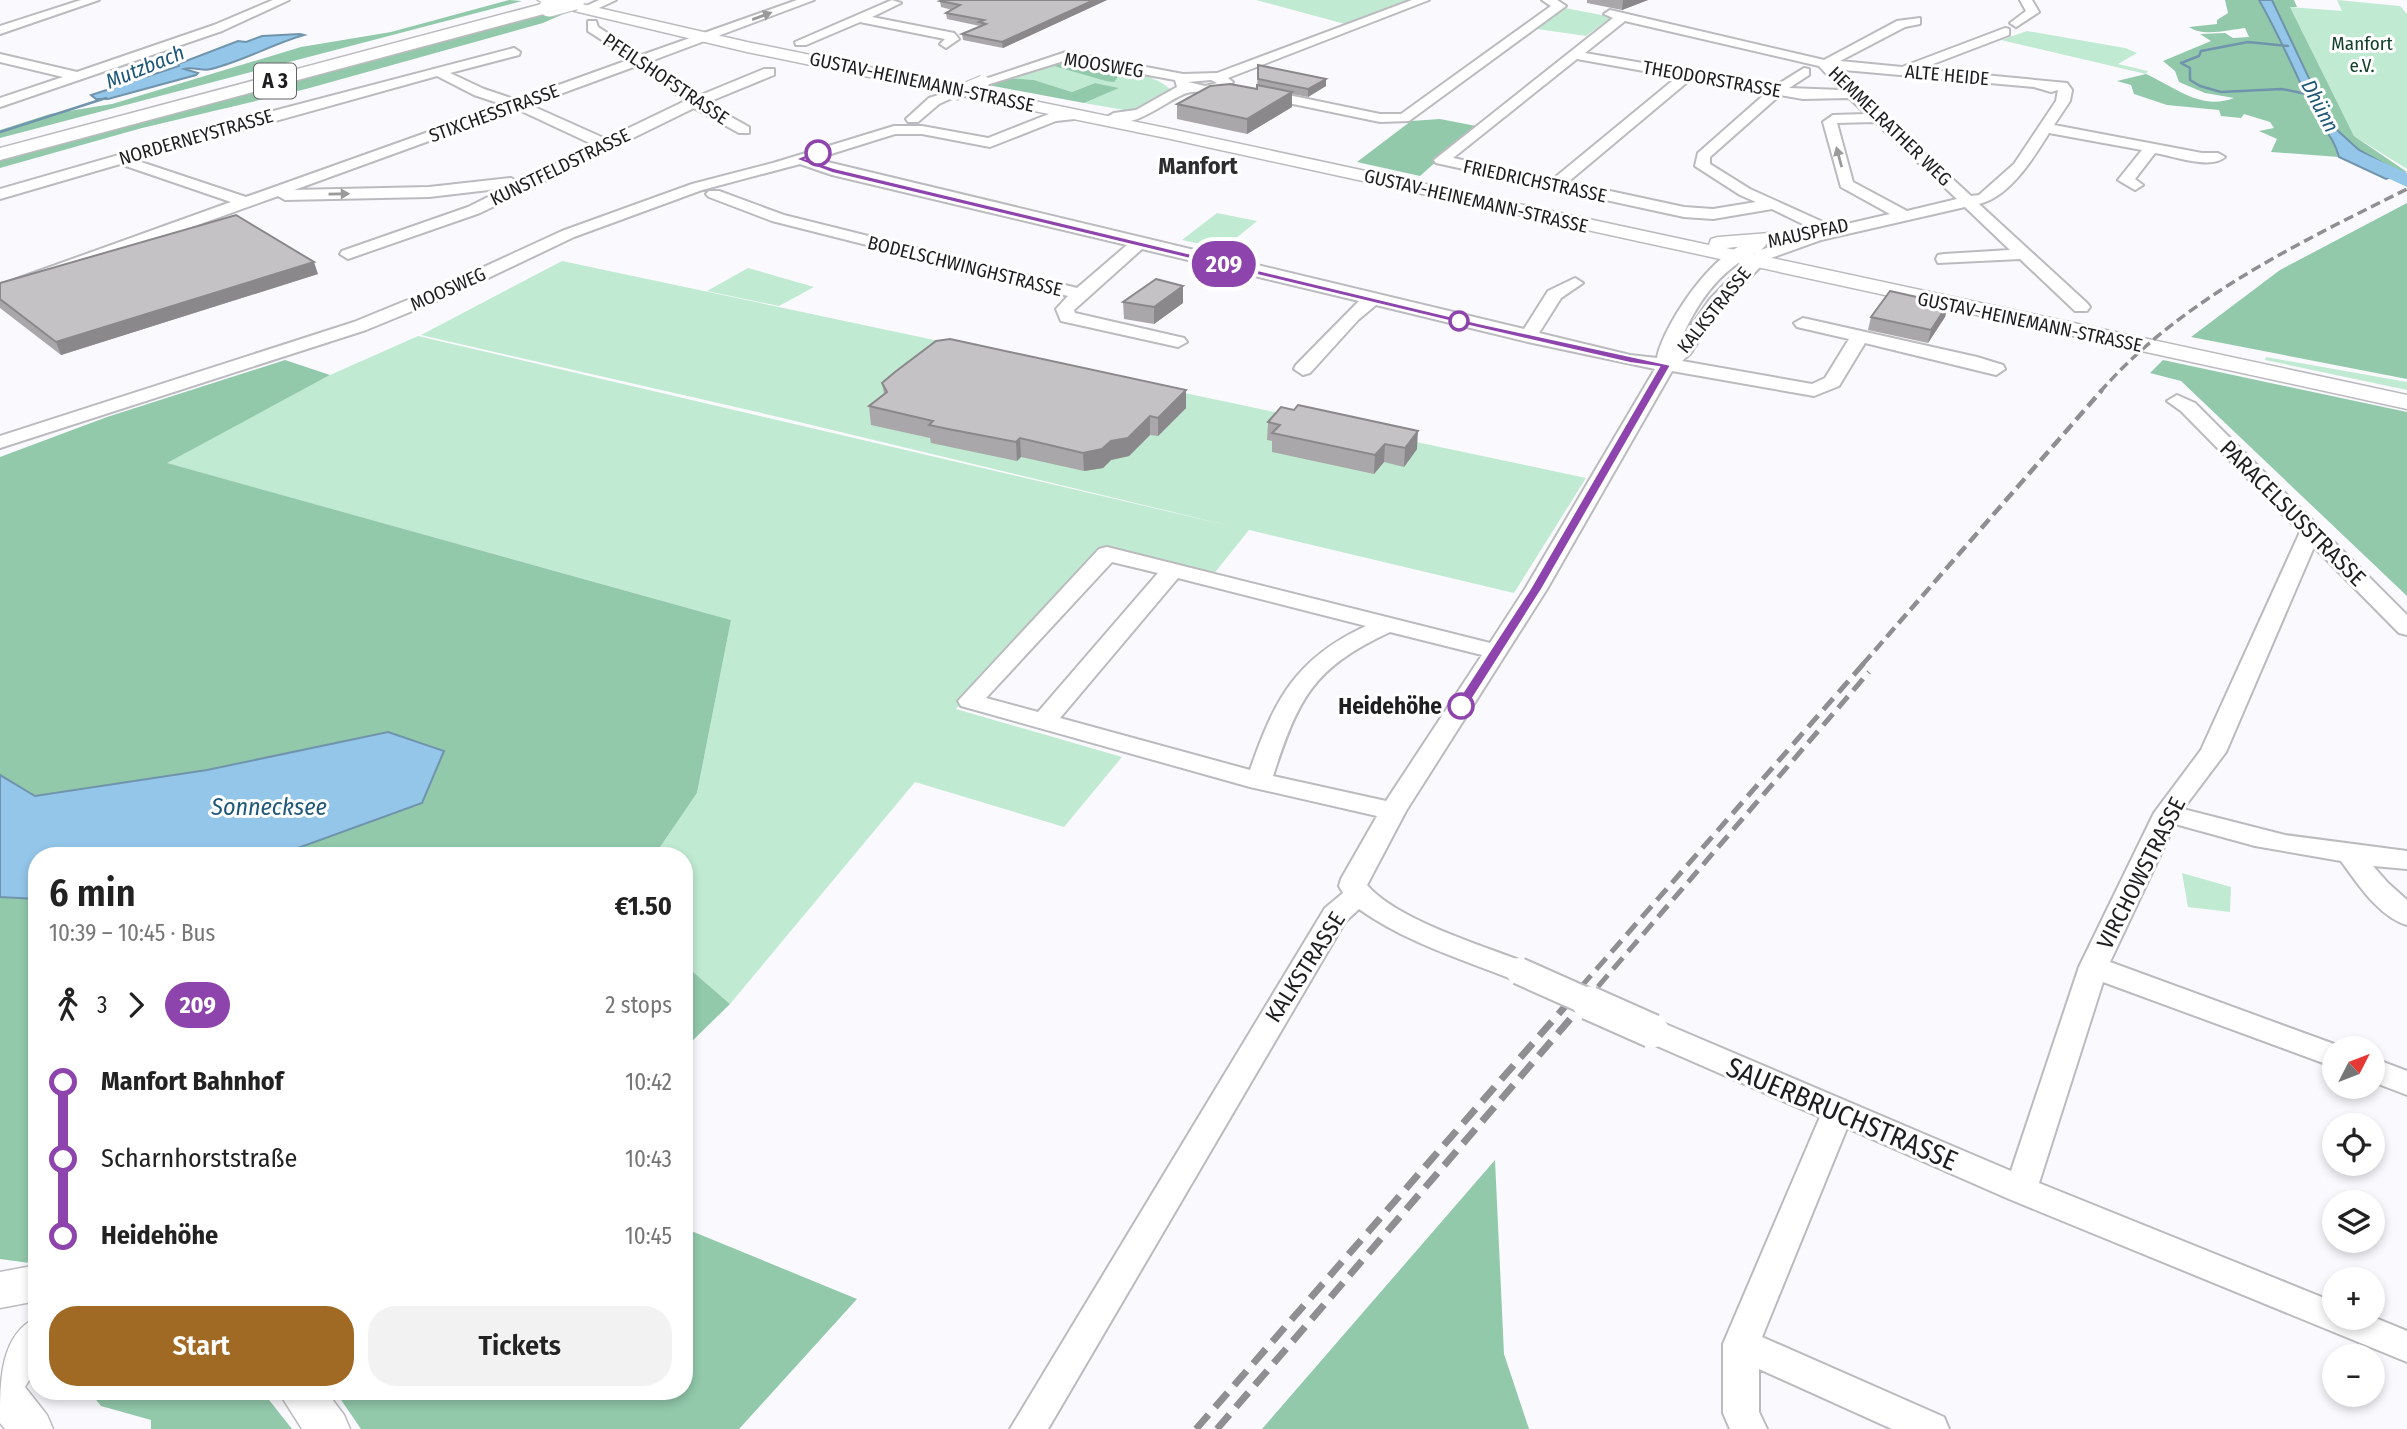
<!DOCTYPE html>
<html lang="en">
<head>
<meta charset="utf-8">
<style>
  body { margin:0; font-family:"Fira Sans Condensed",sans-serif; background:#f2f2f2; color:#222; height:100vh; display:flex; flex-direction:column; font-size:26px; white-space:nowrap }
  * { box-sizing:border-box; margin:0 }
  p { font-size:23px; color:#767676 }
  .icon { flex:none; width:38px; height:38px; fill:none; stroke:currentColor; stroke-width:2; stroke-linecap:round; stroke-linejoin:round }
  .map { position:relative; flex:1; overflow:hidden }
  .details { position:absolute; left:28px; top:847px; width:665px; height:553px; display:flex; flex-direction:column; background:#fff; border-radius:28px; box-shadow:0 4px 10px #0003 }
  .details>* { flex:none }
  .badge { padding:0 14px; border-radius:23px; font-size:24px; line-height:46px }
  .needle { width:46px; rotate:48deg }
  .tools { position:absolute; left:2322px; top:1036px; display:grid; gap:14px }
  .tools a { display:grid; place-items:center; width:63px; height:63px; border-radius:50%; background:#fff; box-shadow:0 4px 10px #0003; font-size:35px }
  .map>.badge { position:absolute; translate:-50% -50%; box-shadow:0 0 0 4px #fff }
  .legs { display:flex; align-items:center; gap:10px; height:77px; padding:0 21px; font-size:23px }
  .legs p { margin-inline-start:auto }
  .head { display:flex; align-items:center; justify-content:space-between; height:119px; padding:0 21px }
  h1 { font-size:38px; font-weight:600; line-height:52px }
  .button { display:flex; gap:14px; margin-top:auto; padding:14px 21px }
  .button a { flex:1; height:80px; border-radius:28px; background:#a06a24; color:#fff; font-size:28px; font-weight:600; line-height:80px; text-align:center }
  .button a+a { background:#f2f2f2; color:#222 }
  ul { padding:0 21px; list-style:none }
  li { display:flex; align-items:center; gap:24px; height:77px; font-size:26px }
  li i { display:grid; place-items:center; width:10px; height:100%; margin:0 9px; background:currentColor }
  li i::after { content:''; width:18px; height:18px; margin:-9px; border:5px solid; border-radius:50%; background:#fff }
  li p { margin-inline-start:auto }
  li:first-child i { background:linear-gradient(#0000 50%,currentColor 0) }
  li:last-child i { background:linear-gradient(currentColor 50%,#0000 0) }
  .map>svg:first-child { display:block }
</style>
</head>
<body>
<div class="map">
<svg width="2407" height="1429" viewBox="0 0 2407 1429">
  <rect width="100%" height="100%" fill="#fafafe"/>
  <path fill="#c0ead2" d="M1256 0H1410L1345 24Z
    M2337 0 2400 6 2407 14V169L2354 136 2290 7 2342 11Z
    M1565 8 1612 17 1586 36 1537 29Z
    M2027 31 2125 48 2137 53 2118 64 2148 71 2146 74 2001 40Z
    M1061 62 1055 66 1117 77 1097 67C1121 71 1151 72 1170 89L1130 111 1084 103 1118 88 1095 83 1072 92 1034 80 1008 78Z
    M1217 213 1257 221 1223 249 1182 240Z
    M562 261 1586 478 1514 593 1249 530 1212 576 1105 550 956 709 1122 757 1064 827 915 782 730 1004 684 964V856H654L697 793 731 620 166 463 330 375 418 336 1239 528 770 415 421 335Z
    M748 268 814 287 779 306 707 291Z
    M2266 357 2407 382V390L2265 360Z
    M2182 873 2231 887 2230 912 2188 907Z"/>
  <path fill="#92c9ab" d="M509 0 522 1 0 138V130L50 114 112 104 301 47 391 32Z
    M2225 0H2259C2278 33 2294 69 2310 104 2319 123 2334 137 2339 157L2271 152 2277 139 2259 131 2274 128 2270 122 2244 114 2241 118 2221 116 2219 110 2167 105 2134 94 2131 85 2117 81 2146 74C2175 87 2201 111 2234 98L2205 93 2179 82 2175 71 2163 61 2211 41 2200 34 2225 33 2233 38 2249 37 2245 28C2228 30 2203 37 2189 27L2217 24V20L2228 13Z
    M2272 0H2294L2297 7H2290L2354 136 2407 172 2401 173 2388 167 2359 150 2337 130 2324 110Z
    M559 9 568 12 543 23 306 89 142 128 0 168V160Z
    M1061 62 1097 67 1118 77 1114 82 1106 81 1054 66Z
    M1008 78 1034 80 1072 92 1095 83 1119 88 1084 103 988 85Z
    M1440 119 1476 126 1420 176 1357 162 1411 121Z
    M2407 203V379L2191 337 2280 270Z
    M285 360 330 375 167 463 731 620 697 793 654 856H276L422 803 207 770 34 796 0 775V457L107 417Z
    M2163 360 2407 412V596L2181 381 2150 373Z
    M0 897 37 899V1264L0 1259Z
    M684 964 730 1004 684 1049Z
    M1495 1160 1504 1354 1529 1429H1262Z
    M684 1228 857 1299 739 1429H361L335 1391H684Z
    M89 1391H262L292 1429H151V1420L101 1406Z"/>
  <path fill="#94c6e9" stroke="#7194ad" stroke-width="2" d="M2259 0H2272L2324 110 2337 130 2359 150 2401 173 2386 179 2339 157C2334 137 2319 123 2310 104 2294 69 2278 33 2259 0Z
    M300 34 304 35C272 44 244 61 211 69 202 72 194 66 184 69L198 73 196 75 108 99H96L91 95 179 66 178 64 238 41 246 42 262 36Z
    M388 732 444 751 422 803 276 856H37V899L0 897V775L35 796 207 770Z"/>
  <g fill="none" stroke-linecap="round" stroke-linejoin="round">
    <path stroke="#7194ad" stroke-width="2.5" d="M2288 46 2248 42 2201 51 2199 56 2181 63 2190 68V80L2200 86 2221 92 2282 89 2311 95
      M0 132 106 98"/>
    <path fill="#94c6e9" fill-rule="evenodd" d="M2358 151 2407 173V187L2351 161 2348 157Z"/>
    <g stroke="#bbbbbf" stroke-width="4">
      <path id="minor" d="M81 0H99L0 34V26Z
        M273 0H289L222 31 0 107V98L63 77 0 62V54L77 72 214 25Z
        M599 0H616L588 13 578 10Z
        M797 0H814L651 61 696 97 764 69H774V75L706 103 749 127V133H739L694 108 480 213 348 259 340 254 342 251 468 207 506 188 429 197 285 200 278 196 0 296V285L231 202 120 164 0 199V189L258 115 514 48 520 52 519 55 450 73 484 89 517 100 631 59 588 31V21H596L598 27 642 55ZM639 65 685 101 606 139 530 105ZM437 76 474 95 504 105 246 197 135 160ZM517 109 594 145 518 182 511 178 429 187 294 190Z
        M892 0 901 3 872 17 954 33 959 39 946 48 940 44 945 39 860 22 806 45H796L795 42Z
        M1412 0H1429L1228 78 1233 82C1217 101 1204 88 1187 93 1167 99 1128 136 1107 117L1114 113 1136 110 1177 87 1175 80 1067 60 983 86 976 82 1066 52 1183 74 1217 73ZM1211 80 1217 83 1205 86 1188 82Z
        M1542 0H1557L1566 6 1409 121 1380 122 1259 97 1252 93 1259 89 1380 114H1401L1551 6Z
        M2020 0H2032L2039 12 2016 27 2010 23 2026 11Z
        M1610 10 1824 60 1897 21 1920 18V24L1905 27 1840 61 1902 67 2005 28 2009 29V35L1920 69 2067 83 2072 90 2070 101 2054 125 2202 153H2218L2225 157C2210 170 2174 156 2155 153L2135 179 2143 185 2135 190 2118 180 2142 150 2049 133C2034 157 2010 197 1979 204L2087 303 2090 307 2087 311H2075L2020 259 1938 263 1936 259 1938 255 1944 254 2010 250 1965 207 1821 240 1768 259 1722 306 1690 354 1682 361 1812 384 1825 378 1849 339 1797 327 1794 323 1803 318 1977 357 2003 365 2005 369 1996 375 1865 343 1839 386 1814 396 1672 371 1547 589 1406 811 1367 885C1398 921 1485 946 1529 964L1533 971 1529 978 1519 981 1509 978C1458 958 1404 941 1359 909L1345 922 1048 1429H1010L1325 908 1343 893 1339 886 1341 879 1377 816 1250 787 961 706 958 701 1099 549 1107 547 1490 643 1525 589 1655 369 1528 342 1376 305 1358 320 1310 373 1303 375 1294 369 1296 365 1359 301 1142 249 1074 310 1075 313 1184 338 1187 342 1178 347 1061 321 1056 309 1068 296 772 221 709 197 706 194 709 191H719L784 215 1077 288 1127 245 832 175 800 164 702 190 574 237 461 291 366 330 0 448V436L354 322 449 283 562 231 692 184 773 163 894 126H922L988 138 1049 114 1084 112V118L1056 121 990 147 922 134H895L815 159 1524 329 1548 291 1575 278 1583 283 1561 298 1539 333 1630 355 1657 358C1663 324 1724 232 1764 242L1766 245 1761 250 1817 231 1772 209 1713 219 1684 217 1436 163 1434 160 1613 18 1604 14ZM1625 21 1819 66 1841 90 1789 88 1809 75V69L1804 68 1775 86 1585 53ZM1577 59 1677 77 1553 179 1453 158ZM1833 69 2034 87 2051 92 2058 90 2056 101 2014 164 1979 195 1971 196ZM1691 79 1766 93 1698 153 1695 166 1740 195 1756 202 1713 209 1684 207 1568 182ZM1780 95 1803 99 1849 98 1866 114 1833 115 1823 122 1841 187 1890 214 1834 227 1750 189 1710 164V157ZM1875 122 1957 199 1907 211 1853 182 1837 123ZM1755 253 1710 299 1679 344C1695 306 1717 272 1755 253ZM1112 562 1158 573 1038 712 986 698ZM1178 578 1366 626C1296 658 1274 700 1250 770L1060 718ZM1390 632 1482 655 1386 801 1273 776C1299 697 1313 668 1390 632Z
        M954 90 961 94 939 104 918 122H908L906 119 929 98Z
        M2177 395 2195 403 2407 615V635L2399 633 2314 547 2226 752 2183 809 2285 835 2407 851V869L2373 866 2388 883 2407 900V925C2379 917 2358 884 2341 861L2255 846 2175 824 2110 962 2345 1048H2334V1067L2103 982 2039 1183 2334 1302V1318L2373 1317 2407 1331V1362L2009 1199 1847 1128 1762 1337 1944 1417 1949 1429H1892L1759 1369V1412L1767 1429H1730L1723 1413V1344L1820 1117 1641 1039 1637 1031 1641 1023 1652 1020 1663 1023 2011 1171 2079 967 2154 813 2201 750 2300 532 2181 411 2167 401Z
        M2373 1058 2407 1071V1095L2373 1082Z"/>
    </g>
    <g stroke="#bbbbbf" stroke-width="3">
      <path id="major" d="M538 0H564L747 42 1166 128 1709 245 1711 239 1718 237 1770 233 1777 235 1780 239 1777 243 1726 248 2407 395V409L1166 138 747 52 545 4Z
        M37 1265V1301L0 1308V1272Z
        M37 1317V1367L25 1387 47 1415 53 1429H5L0 1423C0 1380 0 1335 37 1317Z
        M278 1391H326L344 1415 350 1429H302Z"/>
    </g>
    <g stroke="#bbbbbf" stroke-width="3">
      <path id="highway" d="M549 2 555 3 558 7 555 11 0 160V148Z"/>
    </g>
    <use href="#minor" fill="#fff" fill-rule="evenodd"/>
    <use href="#major" fill="#fff" fill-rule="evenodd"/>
    <use href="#highway" fill="#fff" fill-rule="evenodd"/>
    <path stroke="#8f8f92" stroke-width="3.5" stroke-dasharray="10 5" stroke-linecap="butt" d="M2100 392C2181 299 2299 243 2407 189"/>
    <path stroke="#8f8f92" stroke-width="4.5" stroke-dasharray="12 6" stroke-linecap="butt" d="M1863 664 2102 390"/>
    <path stroke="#8f8f92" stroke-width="5" stroke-dasharray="15 8" stroke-linecap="butt" d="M1566 1004 1865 662
      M1583 1004 1869 672"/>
    <path stroke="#8f8f92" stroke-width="7" stroke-dasharray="19 10" stroke-linecap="butt" d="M1196 1429 1568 1003
      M1217 1429 1584 1003"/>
    <g stroke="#bbbbbf" stroke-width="15" stroke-linecap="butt">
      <path id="minor-bridge-far2" d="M954 94 983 82"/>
    </g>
    <g stroke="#bbbbbf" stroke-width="30" stroke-linecap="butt">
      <path id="minor-bridge-far1" d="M1519 971 1593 1004"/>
    </g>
    <g stroke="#bbbbbf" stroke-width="37" stroke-linecap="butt">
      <path id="minor-bridge" d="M1589 1003 1652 1031"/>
    </g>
    <g stroke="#bbbbbf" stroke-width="21" stroke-linecap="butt">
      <path id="highway-bridge" d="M549 7 575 0"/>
    </g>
    <use href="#minor-bridge-far2" stroke="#fff" stroke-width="13"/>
    <use href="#minor-bridge-far1" stroke="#fff" stroke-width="26"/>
    <use href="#minor-bridge" stroke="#fff" stroke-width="33"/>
    <use href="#highway-bridge" stroke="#fff" stroke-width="19"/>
  </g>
  <path fill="#a9a7a9" d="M1107 0 1003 48 963 40 962 34 980 26 947 19 946 13 952 10 941 7 940 1Z
    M1587 0H1648L1622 10 1587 3Z
    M1258 65 1326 86 1308 97 1292 94V107L1247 134 1177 119V104L1257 89Z
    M318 274 61 355 0 308V283Z
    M1123 302 1183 303 1154 324 1124 319Z
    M1948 304 1945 317 1928 343 1868 330 1871 317Z
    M882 383 1186 390V408L1158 436 1150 435 1129 456 1111 460 1103 468 1084 471 1021 457 1017 461 950 447 931 443 930 438 871 425 869 406 884 394Z
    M1268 422 1417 449 1404 467 1384 462 1374 474 1272 452V441L1267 440Z"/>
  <path fill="#8a888a" d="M1094 0H1107L1003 48 1002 42Z
    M1623 0H1648L1622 10Z
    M1326 79V86L1308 97V89Z
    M1292 92V107L1247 134V119Z
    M314 262 318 274 61 355 56 342Z
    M1183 286V303L1154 324V307Z
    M1948 304 1945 317 1928 343 1931 330Z
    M1186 390V408L1158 436V418Z
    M1150 416V435L1129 456 1111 460 1103 468 1084 471 1083 453 1111 441Z
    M1418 431 1417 449 1404 467 1405 448Z
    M1020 438 1021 457 1017 461 1016 442Z
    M1385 444 1384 462 1374 474 1375 455Z"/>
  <path fill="#c5c2c5" stroke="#8a888a" stroke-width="2" d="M943 0H1094L1002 42 962 34 986 24 979 22 984 20 946 13 960 5 940 1Z
    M1258 65 1326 79 1308 89 1258 79Z
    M1230 84 1257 89V85L1292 92 1247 119 1177 104 1210 86Z
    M236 215 314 262 56 342 0 299V283Z
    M1156 279 1183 286 1154 307 1123 302Z
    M1890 291 1948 304 1931 330 1871 317Z
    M950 339 1186 390 1158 418 1150 416 1128 438 1111 441 1102 449 1083 453 1020 438 1016 442 948 429 929 425 933 421 869 406 887 392 882 383 895 372 936 341Z
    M1298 405 1418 431 1405 448 1385 444 1375 455 1272 433 1280 425 1268 422 1281 407 1294 410Z"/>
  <defs><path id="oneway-solid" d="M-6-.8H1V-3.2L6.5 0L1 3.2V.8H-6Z" transform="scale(1.75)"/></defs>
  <g fill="#9a9a9b">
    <use href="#oneway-solid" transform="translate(762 16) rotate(-20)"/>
    <use href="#oneway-solid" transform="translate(1839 157) rotate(-105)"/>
    <use href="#oneway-solid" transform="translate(339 194) rotate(-1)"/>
  </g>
  <path fill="#8e44ad" stroke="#fff" stroke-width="2" d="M818 150 821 155 807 159 834 168 1478 323 1671 365 1542 589 1466 709H1456L1454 706 1530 589 1659 367 1630 363 1478 328 832 173 795 159Z"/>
  <g fill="#fff" stroke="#8e44ad" stroke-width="3.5">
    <circle cx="818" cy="153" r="12"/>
    <circle cx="1459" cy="321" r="9"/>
    <circle cx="1461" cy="706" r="12"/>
  </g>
  <g text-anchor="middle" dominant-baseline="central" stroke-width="6" stroke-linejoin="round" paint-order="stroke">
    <g font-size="19" fill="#13402b" stroke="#fff">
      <text x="2362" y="43">Manfort<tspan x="2362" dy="22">e.V.</tspan></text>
    </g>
    <g font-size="19" fill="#1e1e20" stroke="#fff">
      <text transform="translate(1104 65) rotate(9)">MOOSWEG</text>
      <text transform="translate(1947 75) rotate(5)">ALTE HEIDE</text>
      <text transform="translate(666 79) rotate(34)">PFEILSHOFSTRASSE</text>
      <text transform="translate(1712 79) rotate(10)">THEODORSTRASSE</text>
      <text transform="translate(922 82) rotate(12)">GUSTAV-HEINEMANN-STRASSE</text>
      <text transform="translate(494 113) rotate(-20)">STIXCHESSTRASSE</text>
      <text transform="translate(1890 126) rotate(44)">HEMMELRATHER WEG</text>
      <text transform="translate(196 137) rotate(-16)">NORDERNEYSTRASSE</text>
      <text transform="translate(560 167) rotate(-26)">KUNSTFELDSTRASSE</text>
      <text transform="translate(1535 181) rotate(12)">FRIEDRICHSTRASSE</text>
      <text transform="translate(1476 201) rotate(13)">GUSTAV-HEINEMANN-STRASSE</text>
      <text transform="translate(1808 233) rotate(-12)">MAUSPFAD</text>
      <text transform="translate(965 266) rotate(14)">BODELSCHWINGHSTRASSE</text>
      <text transform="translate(448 289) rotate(-24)">MOOSWEG</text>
      <text transform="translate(1714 310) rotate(-51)">KALKSTRASSE</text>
      <text transform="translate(2030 322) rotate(12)">GUSTAV-HEINEMANN-STRASSE</text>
    </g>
    <g font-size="21" font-style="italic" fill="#1d5779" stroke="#fff">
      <text transform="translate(145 67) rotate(-22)">Mutzbach</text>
      <text transform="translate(2320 106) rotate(62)">Dhünn</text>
    </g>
    <rect fill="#fff" stroke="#626263" stroke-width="2" x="254" y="63.5" width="42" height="35" rx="5"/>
    <g font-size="21" font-weight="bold" fill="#1e1e20">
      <text x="275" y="81">A 3</text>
    </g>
    <g font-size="23" fill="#1e1e20" stroke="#fff">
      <text transform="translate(2293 513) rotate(45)">PARACELSUSSTRASSE</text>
      <text transform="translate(2141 873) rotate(-63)">VIRCHOWSTRASSE</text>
      <text transform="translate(1305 967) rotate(-57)">KALKSTRASSE</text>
    </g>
    <g font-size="23" font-weight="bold" fill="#1e1e20" stroke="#fff" text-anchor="end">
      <text x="1442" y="706">Heidehöhe</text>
    </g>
    <g font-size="24" font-weight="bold" fill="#2d2d30" stroke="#fff">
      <text x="1198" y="166">Manfort</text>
    </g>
    <g font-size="24" font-style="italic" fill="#1d5779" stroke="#fff">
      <text x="269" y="807">Sonnecksee</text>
    </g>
    <g font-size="28" fill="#1e1e20" stroke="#fff">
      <text transform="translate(1842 1114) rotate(23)">SAUERBRUCHSTRASSE</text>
    </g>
  </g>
</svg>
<div class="tools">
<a><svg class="needle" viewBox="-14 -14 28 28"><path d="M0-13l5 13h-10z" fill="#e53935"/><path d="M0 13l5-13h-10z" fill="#767676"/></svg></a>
<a><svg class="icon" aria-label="locate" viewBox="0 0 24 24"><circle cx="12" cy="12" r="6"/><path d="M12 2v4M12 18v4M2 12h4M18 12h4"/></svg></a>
<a><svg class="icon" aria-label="layers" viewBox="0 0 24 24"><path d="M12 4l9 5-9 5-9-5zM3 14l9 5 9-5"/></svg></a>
<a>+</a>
<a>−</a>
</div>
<b class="badge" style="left:1224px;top:264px;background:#8e44ad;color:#fff">209</b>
<section class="details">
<div class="head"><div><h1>6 min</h1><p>10:39 – 10:45 · Bus</p></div><b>€1.50</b></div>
<div class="legs"><svg class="icon" aria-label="walk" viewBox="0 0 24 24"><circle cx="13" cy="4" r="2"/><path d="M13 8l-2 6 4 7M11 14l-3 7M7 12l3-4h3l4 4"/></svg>3<svg class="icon" aria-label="forward" viewBox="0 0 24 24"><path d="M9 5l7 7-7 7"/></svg><b class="badge" style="background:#8e44ad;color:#fff">209</b><p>2 stops</p></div>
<ul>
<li><i style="color:#8e44ad"></i><b>Manfort Bahnhof</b><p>10:42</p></li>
<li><i style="color:#8e44ad"></i><span>Scharnhorststraße</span><p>10:43</p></li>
<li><i style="color:#8e44ad"></i><b>Heidehöhe</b><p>10:45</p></li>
</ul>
<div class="button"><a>Start</a><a>Tickets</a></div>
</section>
</div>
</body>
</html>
